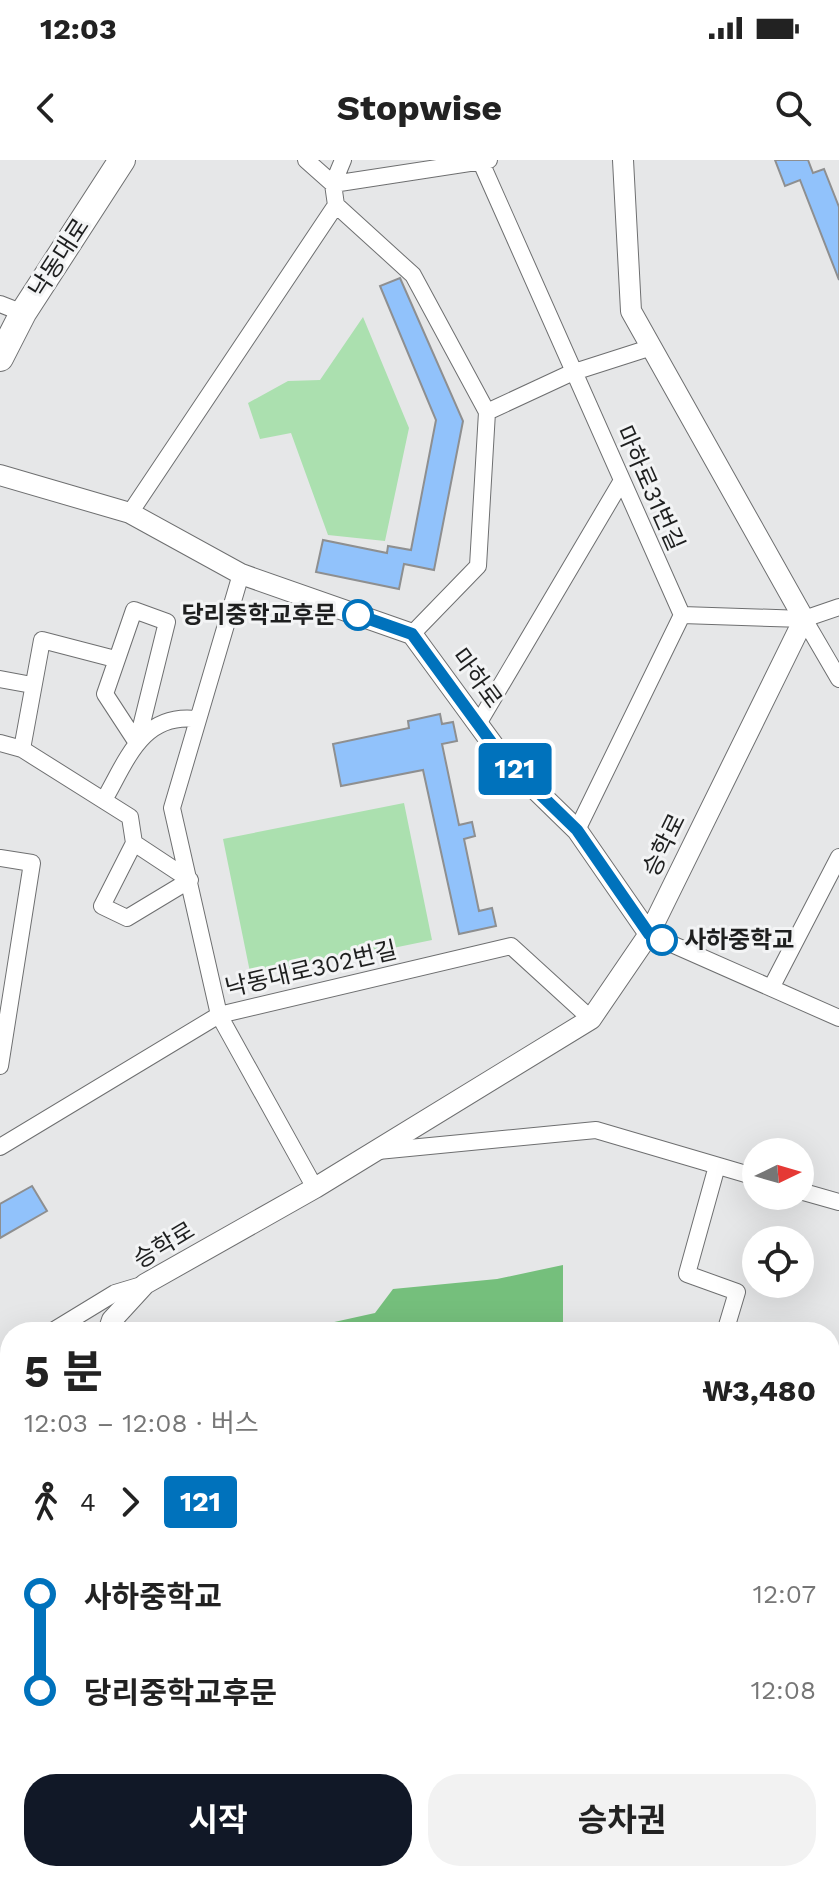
<!DOCTYPE html>
<html lang="ko">
<head>
<meta charset="utf-8">
<style>
  body { margin:0; font-family:"Work Sans","Noto Sans KR",sans-serif; background:#f2f2f2; color:#222; height:100vh; display:flex; flex-direction:column; font-size:30px; white-space:nowrap }
  * { box-sizing:border-box; margin:0 }
  p { font-size:26px; color:#767676 }
  .icon { flex:none; width:44px; height:44px; fill:none; stroke:currentColor; stroke-width:2; stroke-linecap:round; stroke-linejoin:round }
  .map { position:relative; flex:1; overflow:hidden }
  .sheet { position:absolute; left:0px; top:1162px; width:840px; height:560px; display:flex; flex-direction:column; background:#fff; border-radius:32px 32px 0 0; box-shadow:0 8px 32px #0002 }
  .sheet>* { flex:none }
  .badge { padding:0 16px; border-radius:6px; font-size:28px; line-height:52px }
  .needle { width:52px; rotate:85deg }
  .controls { position:absolute; left:742px; top:978px; display:grid; gap:16px }
  .controls a { display:grid; place-items:center; width:72px; height:72px; border-radius:50%; background:#fff; box-shadow:0 8px 32px #0002; font-size:40px }
  .map>.badge { position:absolute; translate:-50% -50%; box-shadow:0 0 0 4px #fff }
  .legs { display:flex; align-items:center; gap:12px; height:88px; padding:0 24px; font-size:26px }
  .legs p { margin-inline-start:auto }
  .headline { display:flex; align-items:center; justify-content:space-between; height:136px; padding:0 24px }
  h1 { font-size:44px; font-weight:700; line-height:60px }
  .cta { display:flex; gap:16px; margin-top:auto; padding:16px 24px }
  .cta a { flex:1; height:92px; border-radius:32px; background:#111827; color:#fff; font-size:32px; font-weight:700; line-height:92px; text-align:center }
  .cta a+a { background:#f2f2f2; color:#222 }
  ul { padding:0 24px; list-style:none }
  li { display:flex; align-items:center; gap:28px; height:96px; font-size:30px }
  li i { display:grid; place-items:center; width:12px; height:100%; margin:0 10px; background:currentColor }
  li i::after { content:''; width:20px; height:20px; margin:-10px; border:6px solid; border-radius:50%; background:#fff }
  li p { margin-inline-start:auto }
  li:first-child i { background:linear-gradient(#0000 50%,currentColor 0) }
  li:last-child i { background:linear-gradient(currentColor 50%,#0000 0) }
  .status { display:flex; justify-content:space-between; align-items:center; height:56px; padding:0 40px; background:#fff; direction:ltr }
  .status svg { height:22px; fill:currentColor }
  header { display:flex; justify-content:space-between; align-items:center; height:104px; padding:0 24px; background:#fff; font-size:36px; font-weight:700 }
  .map>svg:first-child { display:block }
</style>
</head>
<body>
<div class="status"><b>12:03</b><svg viewBox="0 0 49 12"><path d="M0 12V9h3v3zM5 12V6h3v6zM10 12V3h3v9zM15 12V0h3v12zM26 1h20v11H26zM47 4h2v5h-2z"/></svg></div>
<header><svg class="icon" aria-label="back" viewBox="0 0 24 24"><path d="M15 5l-7 7 7 7"/></svg>Stopwise<svg class="icon" aria-label="search" viewBox="0 0 24 24"><circle cx="10" cy="10" r="6"/><path d="M15 15l6 6"/></svg></header>
<div class="map">
<svg width="839" height="1722" viewBox="0 0 839 1722">
  <rect width="100%" height="100%" fill="#e6e7e8"/>
  <path fill="#abe0af" d="M363 157 409 268 385 381 328 375 291 273 260 279 248 243 288 221 320 220Z
    M404 643 432 780 251 817 223 679Z
    M839 1525V1722H755L756 1712H830V1530Z"/>
  <path fill="#75bf7c" d="M563 1105V1169L569 1172H289L375 1153 393 1129 497 1119Z
    M830 1312 839 1315V1525L830 1530Z
    M362 1712H756L755 1722H364Z"/>
  <path fill="#91c2fb" stroke="#8e8f90" stroke-width="2" d="M775 0H808L813 13 824 9 839 47V120L800 20 785 26Z
    M400 118 463 261 434 410 404 404 399 429 316 412 323 380 387 393 388 386 411 390 436 260 380 126Z
    M440 554 442 564 453 562 457 581 442 584 459 665 472 662 475 676 464 679 479 751 492 748 496 766 459 774 423 610 341 626 333 584 409 568 408 561Z
    M32 1026 47 1051 0 1078V1044Z"/>
  <g fill="none" stroke-linecap="round" stroke-linejoin="round">
    <g stroke="#6e6f70" stroke-width="18">
      <path id="minor" d="M306 0 333 24 336 45 413 115 487 252 478 406 412 474
        M480 0 682 455 577 670
        M333 24 489 0
        M333 24 343 0
        M0 144 23 153
        M487 252 571 213 649 188
        M130 353 336 45
        M241 414 172 648 219 855 315 1028
        M134 450 167 462 137 583 105 534Z
        M682 455 804 459 839 447
        M804 459 839 519
        M0 519 32 525
        M478 564 621 322
        M0 583 22 589 130 657 134 683 190 720 127 758 102 746 134 683
        M22 589 42 480 115 499
        M104 640C127 600 142 553 196 559
        M0 698 32 703 0 906
        M649 774 839 858
        M771 828 839 697
        M0 987 219 855 511 786 591 859
        M378 991 596 970 756 1017
        M717 1006 687 1114 737 1132 725 1172
        M800 1031 839 1042
        M51 1172 115 1133 145 1124
        M830 1221 839 1222
        M0 1257 10 1233"/>
    </g>
    <g stroke="#6e6f70" stroke-width="22">
      <path id="tertiary" d="M0 315 130 353 241 414 412 474 502 597 577 670 649 774
        M108 1172 112 1160 145 1124 315 1028 591 859 649 774 804 459 631 151 623 0
        M227 1712 228 1722"/>
    </g>
    <g stroke="#6e6f70" stroke-width="28">
      <path id="primary" d="M0 198 23 153 122 0"/>
    </g>
    <path stroke="#909191" stroke-width="3" stroke-dasharray="8 4" stroke-linecap="butt" d="M830 1355C839 1371 839 1404 830 1419
      M830 1585 839 1586
      M513 1722 516 1712"/>
    <use href="#minor" stroke="#fff" stroke-width="16"/>
    <use href="#tertiary" stroke="#fff" stroke-width="20"/>
    <use href="#primary" stroke="#fff" stroke-width="26"/>
  </g>
  <g fill="none" stroke-linecap="round" stroke-linejoin="round">
    <g stroke="#fff" stroke-width="18">
      <path id="line-1" d="M358 455 412 474 502 597 577 670 649 774 662 780"/>
    </g>
    <use href="#line-1" stroke="#0072bc" stroke-width="12"/>
  </g>
  <g fill="#fff" stroke="#0072bc" stroke-width="4">
    <circle cx="358" cy="455" r="14"/>
    <circle cx="662" cy="780" r="14"/>
  </g>
  <g text-anchor="middle" dominant-baseline="central" stroke-width="6" stroke-linejoin="round" paint-order="stroke">
    <g font-size="24" fill="#1e1f1f" stroke="#f3f4f5">
      <text transform="translate(59 98) rotate(-57)">낙동대로</text>
      <text transform="translate(650 328) rotate(66)">마하로31번길</text>
      <text transform="translate(477 518) rotate(54)">마하로</text>
      <text transform="translate(664 685) rotate(-64)">승학로</text>
      <text transform="translate(311 809) rotate(-13)">낙동대로302번길</text>
      <text transform="translate(164 1085) rotate(-31)">승학로</text>
    </g>
    <g font-size="24" font-weight="bold" fill="#1e1f1f" stroke="#f3f4f5" text-anchor="end">
      <text x="336" y="455">당리중학교후문</text>
      <text x="684" y="780" text-anchor="start">사하중학교</text>
    </g>
  </g>
</svg>
<div class="controls">
<a><svg class="needle" viewBox="-14 -14 28 28"><path d="M0-13l5 13h-10z" fill="#e53935"/><path d="M0 13l5-13h-10z" fill="#767676"/></svg></a>
<a><svg class="icon" aria-label="locate" viewBox="0 0 24 24"><circle cx="12" cy="12" r="6"/><path d="M12 2v4M12 18v4M2 12h4M18 12h4"/></svg></a>
</div>
<b class="badge" style="left:515px;top:609px;background:#0072bc;color:#fff">121</b>
<section class="sheet">
<div class="headline"><div><h1>5 분</h1><p>12:03 – 12:08 · 버스</p></div><b>₩3,480</b></div>
<div class="legs"><svg class="icon" aria-label="walk" viewBox="0 0 24 24"><circle cx="13" cy="4" r="2"/><path d="M13 8l-2 6 4 7M11 14l-3 7M7 12l3-4h3l4 4"/></svg>4<svg class="icon" aria-label="forward" viewBox="0 0 24 24"><path d="M9 5l7 7-7 7"/></svg><b class="badge" style="background:#0072bc;color:#fff">121</b></div>
<ul>
<li><i style="color:#0072bc"></i><b>사하중학교</b><p>12:07</p></li>
<li><i style="color:#0072bc"></i><b>당리중학교후문</b><p>12:08</p></li>
</ul>
<div class="cta"><a>시작</a><a>승차권</a></div>
</section>
</div>
</body>
</html>
